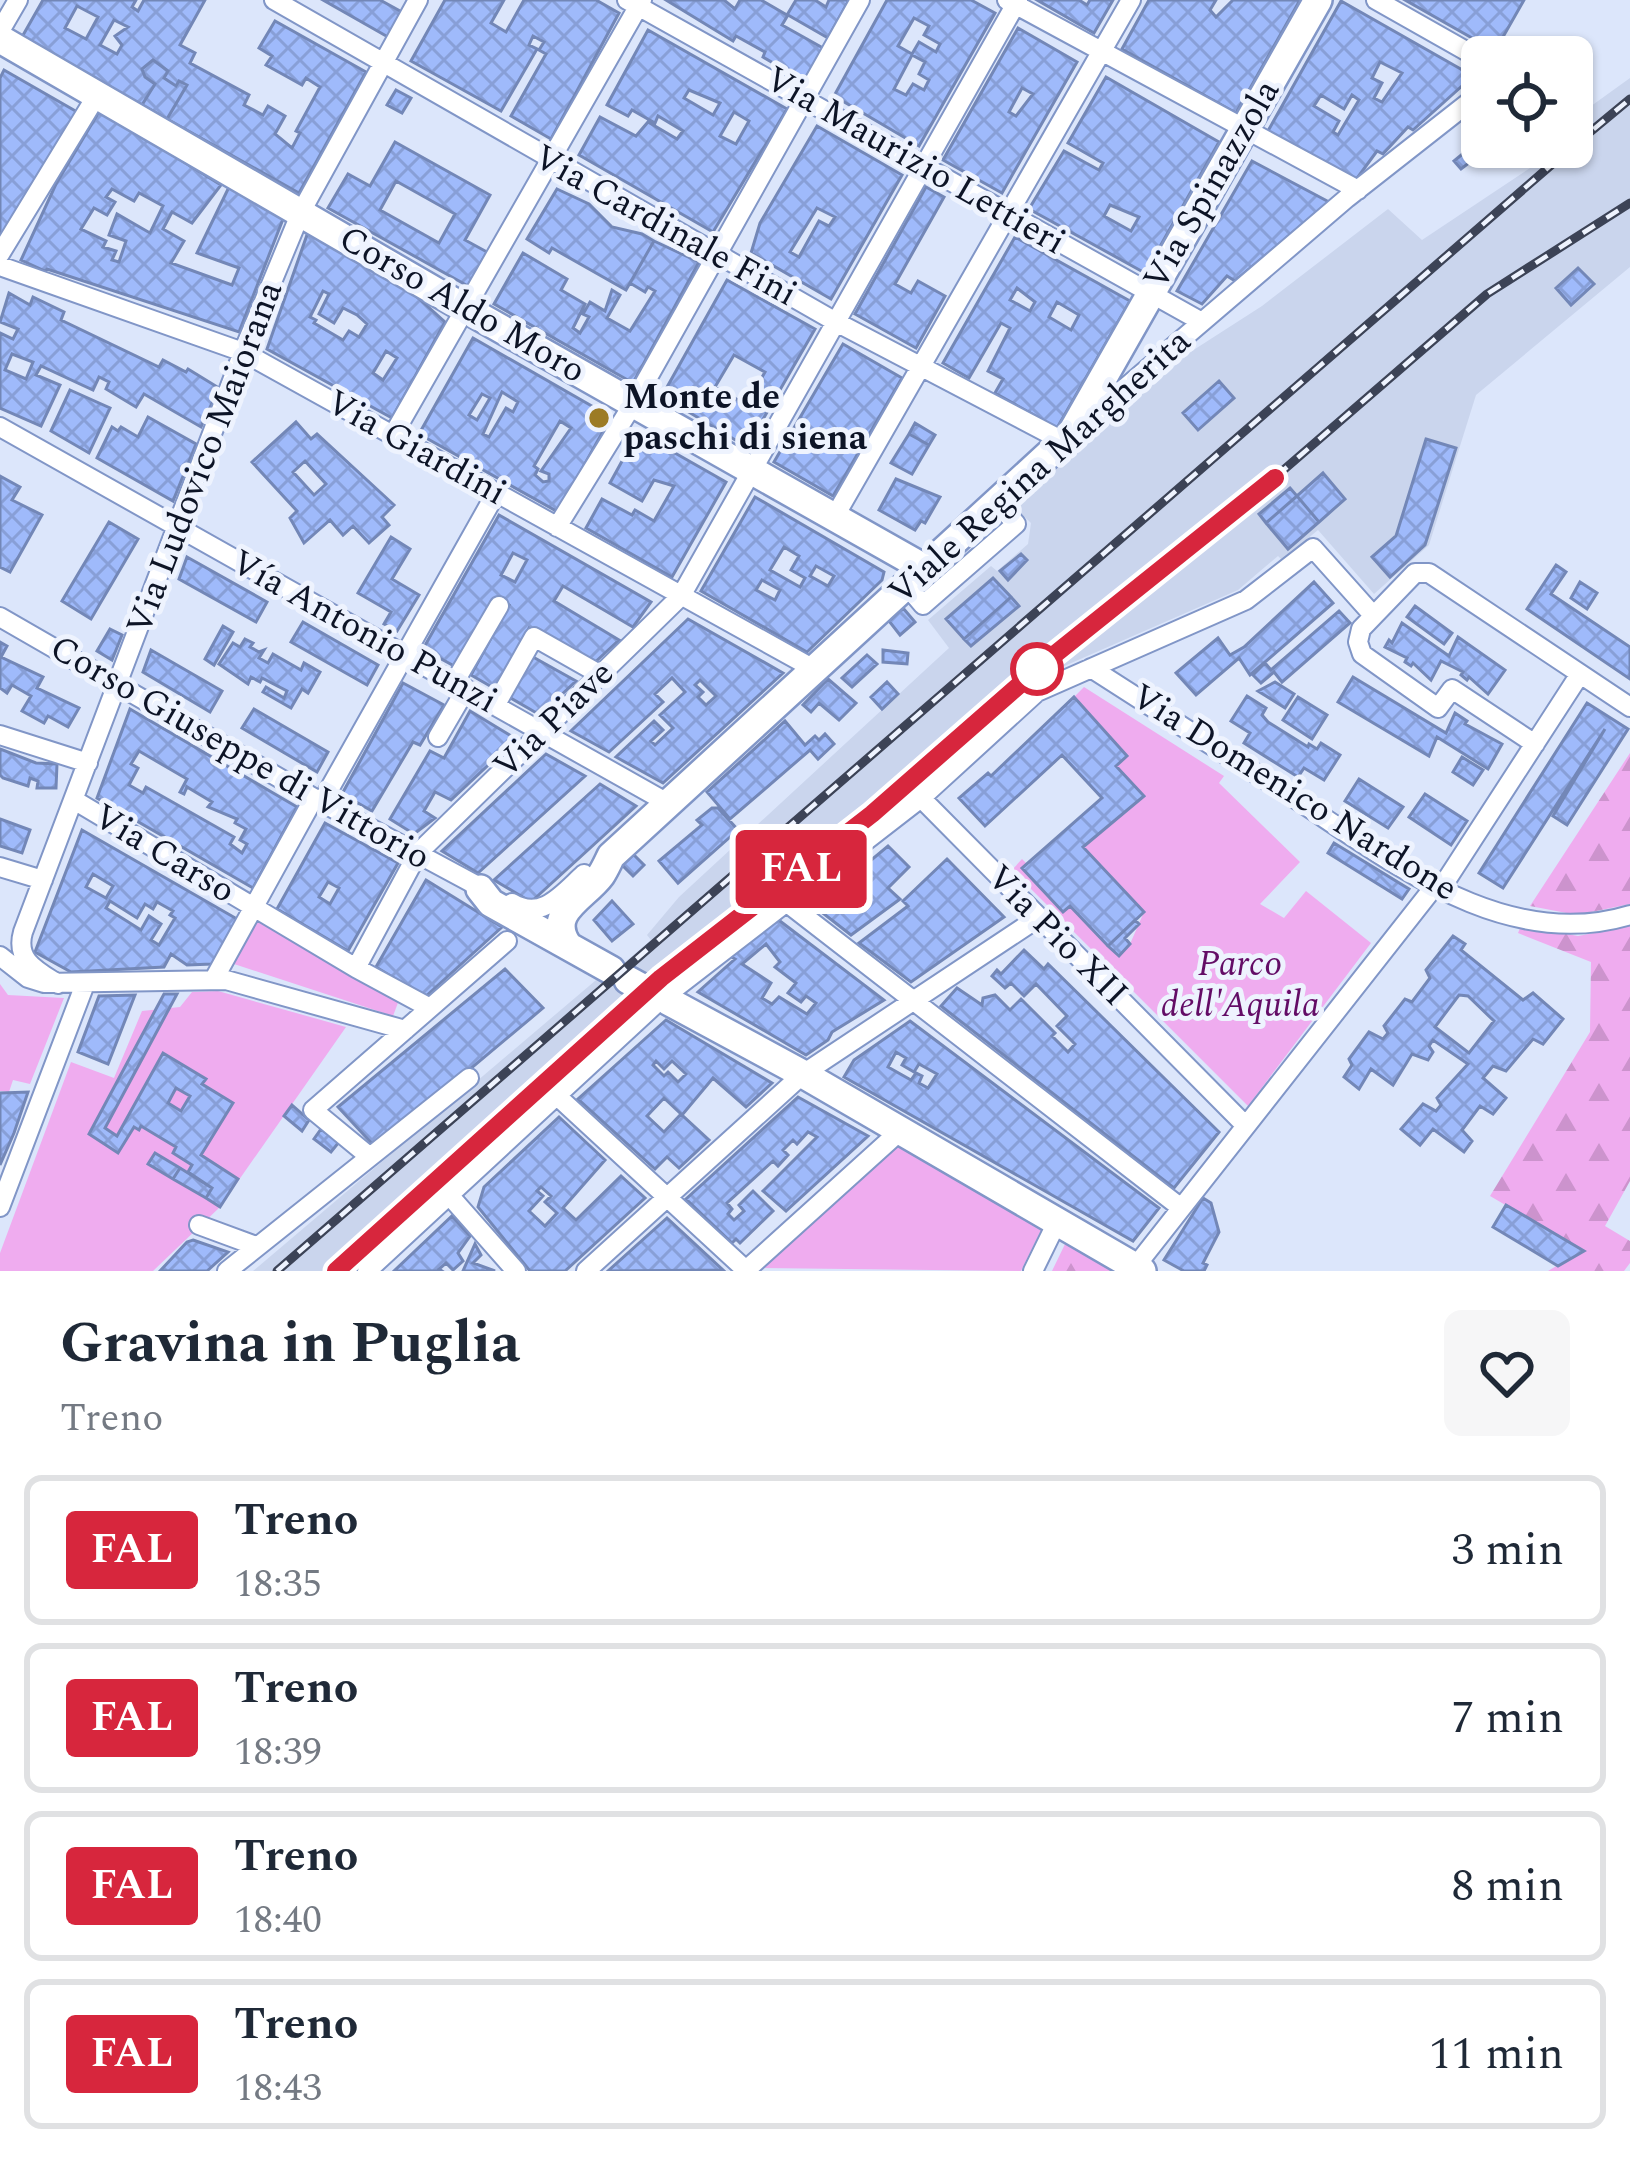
<!DOCTYPE html>
<html lang="it">
<head>
<meta charset="utf-8">
<style>
  body { margin:0; font-family:Spectral,serif; background:#f6f6f7; color:#1f2937; height:100vh; display:flex; flex-direction:column; font-size:45px; white-space:nowrap }
  * { box-sizing:border-box; margin:0 }
  p { font-size:39px; color:#747a83 }
  .icon { flex:none; width:66px; height:66px; fill:none; stroke:currentColor; stroke-width:2; stroke-linecap:round; stroke-linejoin:round }
  .map { position:relative; height:1271px; overflow:hidden }
  .sheet { display:flex; flex-direction:column; background:#fff; flex:1 }
  .sheet>* { flex:none }
  .badge { padding:0 24px; border-radius:9px; font-size:42px; line-height:78px }
  .buttons { position:absolute; left:1461px; top:36px; display:grid; gap:24px }
  .buttons a { display:grid; place-items:center; width:132px; height:132px; border-radius:18px; background:#fff; box-shadow:0 3px 9px #0004; font-size:60px }
  .map>.badge { position:absolute; translate:-50% -50%; box-shadow:0 0 0 6px #fff }
  .round { display:grid; place-items:center; flex:none; width:126px; height:126px; border-radius:18px; background:#f6f6f7 }
  .summary { display:flex; align-items:center; justify-content:space-between; height:204px; padding:0 60px }
  h1 { font-size:57px; font-weight:700; line-height:90px }
  ul { padding:0; list-style:none }
  li { display:flex; align-items:center; gap:36px; height:150px; margin:0 24px 18px; padding:0 36px; border:6px solid #e0e1e3; border-radius:18px }
  li div { flex:1 }
  li b { display:block; font-size:45px }
  li em { font-style:normal }
  li .badge { min-width:132px; font-weight:700; text-align:center }
  .map>svg:first-child { display:block }
</style>
</head>
<body>
<div class="map">
<svg width="1630" height="1271" viewBox="0 0 1630 1271">
  <defs>
    <pattern id="forest-firs" width="22" height="20" patternUnits="userSpaceOnUse" patternTransform="scale(3)"><rect width="22" height="20" fill="#efacef"/><path d="M5 1l3.5 6h-7zM16 11l3.5 6h-7z" fill="#cc93cd"/></pattern>
    <pattern id="building-cross-hatch" width="8" height="8" patternUnits="userSpaceOnUse" patternTransform="scale(3)"><rect width="8" height="8" fill="#9fbafb"/><path d="M0 0l8 8M0 8l8-8" fill="none" stroke="#889fd7"/></pattern>
  </defs>
  <rect width="100%" height="100%" fill="#dce6fb"/>
  <path fill="#cad5ed" d="M1630 78V267L1476 395 1429 545 1374 594 1318 530 1282 560 1278 556 1238 590 1037 678 908 792 638 1007 352 1271H253L602 975 620 961 624 963 651 940 647 935 679 897 949 648 928 620 991 566 997 571 1028 544 1031 523 1013 506 1192 351 1262 306 1388 209 1422 240 1530 168 1555 147H1572V132L1584 121 1580 114Z"/>
  <path fill="#efacef" d="M1084 687 1224 776 1219 783 1300 862 1260 904 1284 918 1306 891 1371 943 1248 1106 1012 870 1022 859 1118 955 1130 944 1144 912 1083 847 1144 796 1116 766 1126 755 1074 697Z
    M258 920 399 1000 393 1016 234 964Z
    M0 984 8 995 64 998 30 1084 13 1080 9 1092 0 1091Z
    M218 991 346 1027 220 1207 153 1271H0V1253L71 1062 114 1078 142 1011 180 1007 192 992Z
    M897 1144 1042 1228 1021 1271 762 1268Z"/>
  <path fill="url(#forest-firs)" d="M1630 753V904L1577 915 1530 906Z
    M1521 926 1578 936 1630 926V1181L1605 1226 1630 1241V1263L1624 1271H1548L1583 1250 1490 1196 1590 1032 1591 962 1518 933Z
    M1066 1242 1117 1271H1052Z"/>
  <path fill="url(#building-cross-hatch)" stroke="#7387b7" stroke-width="3" fill-rule="evenodd" d="M43 0H136L132 7 138 11 144 0H205L180 45 195 53 190 63 249 95 244 105 263 115 268 106 285 116 275 134 292 148 300 133 296 131 320 87 306 78 302 85 266 65 272 56 259 48 275 21 366 72 299 193 167 119 187 85 179 81 176 86 164 78 168 71 153 60 142 69 145 77 155 84 142 105 22 37ZM77 6 98 17 86 39 65 28ZM114 20 128 27 115 36 122 45 117 54 100 45Z
    M323 0H380L402 12 388 37Z
    M445 0H504L491 23 506 32 524 0H596L619 13 551 139 511 116 546 54 539 50 544 42 533 36 529 45 537 49 501 111 411 61Z
    M666 0H724L735 9 740 0H761L787 15 796 0H815L826 7 829 0H849L828 38 788 15 782 25 823 48 804 81 763 57 765 52 736 36 733 41Z
    M887 0H971L995 13 919 146 834 96ZM914 18 929 26 924 35 940 44 936 52 919 42 912 54 898 46ZM912 55 925 62 919 74 929 80 924 90 913 84 906 95 894 89Z
    M1037 0H1079L1087 5 1090 0H1113L1094 33Z
    M1149 0H1216L1210 10 1216 17 1233 0H1300L1236 113 1122 49Z
    M1405 0H1524L1495 51Z
    M1341 1 1473 76 1413 130 1408 127 1383 154 1377 151 1355 181 1268 131ZM1380 62 1402 73 1382 102 1374 98 1382 83 1372 78ZM1321 95 1344 109 1352 95 1359 100 1338 135 1333 132 1339 121 1314 106Z
    M1018 28 1077 62 1002 193 943 160ZM1022 88 1033 94 1016 116 1009 112Z
    M648 30 787 109 713 232 579 155 600 117 636 136 648 122 677 139 683 131 658 116 655 123 632 110 628 116 607 105ZM689 90 720 103 713 115 684 98ZM734 112 749 121 736 144 720 136Z
    M153 60 168 71 164 78 176 86 179 81 187 85 167 119 142 105 155 84 145 77 142 69Z
    M4 70 79 113 0 248V78Z
    M1106 77 1219 142 1145 273 1029 209 1064 151 1099 170 1103 163 1068 143ZM1110 205 1139 217 1131 231 1104 216Z
    M396 90 411 98 402 113 387 105Z
    M100 110 221 185 192 223 172 212 163 229 184 241 171 263 232 285 239 268 197 253 229 187 285 214 239 332 47 269 45 271 21 260 56 184ZM112 189 134 201 139 193 163 206 150 233 117 214 109 235 126 241 119 262 112 260 116 251 103 247 106 241 81 229 94 208 107 215 115 202 106 197Z
    M817 126 902 175 831 299 751 253 760 223ZM817 208 835 217 829 226 819 221 799 257 790 252Z
    M395 142 490 195 465 240 487 252 468 286 328 208 348 174 370 186ZM396 181 455 214 439 243 380 210Z
    M1471 147 1478 156 1461 169 1454 161Z
    M1252 161 1329 202 1235 281 1227 276 1202 304 1177 291Z
    M926 187 944 197 895 284 911 293 918 281 945 296 916 348 855 314Z
    M557 189 589 204 612 227 642 234 654 241 626 290 552 248 549 253 527 239Z
    M308 232 416 296 445 322 392 418 267 349ZM323 291 329 294 319 314 334 323 343 308 357 315 367 324 359 337 349 331 343 340 314 323 316 320 310 317ZM386 351 397 358 383 380 373 373Z
    M1015 237 1130 301 1057 428 995 393 1003 379 988 371 1010 328 1001 323 969 378 943 363ZM1017 288 1035 302 1030 311 1010 300ZM1057 302 1079 315 1071 330 1049 317Z
    M654 241 699 262 633 383 494 304 523 253 567 279 561 290 585 304 573 328 580 333 589 317 583 314 590 302 605 311 612 290 620 295 607 318 630 331 655 291 648 287 645 292 630 283Z
    M1578 268 1594 284 1571 305 1556 288Z
    M727 280 815 329 747 447 662 396ZM734 355 765 372 750 398 740 401 715 387Z
    M9 293 30 305 33 297 64 312 61 320 159 367 163 360 186 372 188 369 219 388 201 427 144 394 136 407 106 389 109 382 99 377 93 390 41 366 36 375 60 385 41 426 0 408V333L13 339 18 329 0 322ZM12 354 33 362 26 379 5 370Z
    M473 338 611 417 558 512 419 434ZM502 392 518 402 513 412 506 408 489 437 483 434ZM482 394 490 398 477 420 469 415ZM560 421 571 428 541 471 549 474V481L543 482 535 475 538 469 534 466Z
    M843 344 902 378 833 496 774 462Z
    M1219 381 1234 398 1198 430 1183 413Z
    M70 390 110 408 89 453 51 431Z
    M148 417 196 444 173 501 97 458 112 427 118 431 121 427 138 437Z
    M296 422 311 439 317 434 394 505 382 517 389 525 369 543 353 526 343 535 330 520 304 543 290 518 297 511 252 462ZM305 461 326 484 314 495 293 472Z
    M915 423 935 435 929 445 909 434Z
    M638 432 726 482 672 577 586 528 602 499 632 515 635 510 654 521 674 486 654 480 642 501 610 483Z
    M909 434 929 445 912 474 891 463Z
    M1426 439 1456 448 1425 545 1390 577 1372 557 1396 536Z
    M1323 473 1345 499 1319 522 1297 496Z
    M0 476 20 487 12 500 42 515 10 572 0 567Z
    M896 479 940 497 925 523 921 521 915 530 879 510Z
    M1290 488 1297 496 1266 523 1259 514Z
    M1297 496 1319 522 1288 549 1266 523Z
    M755 497 884 572 882 580 807 652 701 591ZM784 547 799 556 791 570 805 578 800 587 770 570ZM816 566 834 576 828 586 810 576ZM762 580 780 590 775 600 756 590Z
    M499 515 651 602 633 627 563 586 554 601 619 640 592 665 529 628 497 690 471 675 509 605 496 598 456 667 423 649ZM513 553 527 560 515 582 501 575Z
    M109 522 138 539 91 619 62 601Z
    M391 537 410 549 392 579 419 595 397 631 384 624 391 612 358 593Z
    M1021 554 1027 560 1008 580 1000 571Z
    M187 557 267 602 256 622 179 579Z
    M1556 565 1566 572 1551 594 1630 647V679L1527 609Z
    M993 578 1011 597 964 639 946 619Z
    M1314 582 1333 603 1250 675 1239 658 1196 695 1176 673 1218 638 1230 655 1244 647Z
    M1580 582 1597 593 1587 609 1571 598Z
    M1011 597 1019 606 971 646 964 639Z
    M1415 606 1452 633 1444 644 1407 617Z
    M903 608 915 622 900 635 889 621Z
    M1339 611 1350 623 1282 682 1274 672 1261 683 1253 675 1265 663 1271 670Z
    M688 619 783 673 663 783 616 757 654 721 663 730 651 741 655 745 673 728 660 715 685 692 672 678 655 694 663 702 609 752 571 731ZM700 680 716 696 706 705 698 697 703 692 695 685Z
    M303 622 378 665 367 685 291 642Z
    M1402 623 1449 656 1458 637 1505 670 1488 694 1469 677 1467 680 1461 675 1463 672 1441 661 1431 680 1413 663 1411 666 1405 662 1407 658 1385 647 1389 640 1392 643Z
    M223 626 233 632 214 665 205 659Z
    M110 629 122 635 112 660 97 651Z
    M245 639 253 643 250 647 259 652 264 650 259 658 268 663 273 654 301 670 304 663 320 672 308 693 302 689 291 708 263 692 266 687 284 698 287 691 262 678 260 682 251 677 248 684 219 664 233 643 240 647Z
    M0 642 7 646 1 657 43 677 37 688 79 708 68 727 48 716 44 723 22 711 31 696 12 685 7 693 0 688Z
    M151 650 222 691 210 712 143 672Z
    M883 650 908 653 907 664 883 662Z
    M867 655 877 664 852 687 842 678Z
    M533 657 576 681 540 715 509 697Z
    M1353 677 1446 733 1455 713 1467 721 1465 724 1502 744 1488 769 1437 737 1429 756 1338 702Z
    M828 679 856 703 839 720 819 703 811 712 803 705Z
    M887 682 898 694 882 709 871 697Z
    M1275 682 1294 694 1285 708 1258 691Z
    M403 683 444 705 420 745 413 742 372 811 342 794Z
    M1247 696 1266 708 1262 715 1268 722 1308 747 1309 744 1317 749 1321 743 1340 755 1324 780 1304 768 1298 777 1244 743 1250 733 1231 721Z
    M1074 697 1127 756 1116 766 1144 796 1083 847 1144 912 1108 946 1070 906 1063 912 1022 868 1102 798 1062 755 985 826 959 798 988 773 991 776Z
    M1298 697 1327 715 1312 739 1283 720Z
    M1587 703 1628 729 1567 825 1553 816 1605 729 1503 888 1479 873Z
    M130 709 297 807 253 888 97 798ZM139 751 187 779 180 792 184 794 187 787 212 802 208 807 237 819 235 823 246 829 240 840 247 844 242 853 230 844 234 837 146 787 143 793 129 785 138 768 131 764Z
    M254 709 328 752 317 772 242 728Z
    M470 711 516 739 451 800 435 792 424 811 435 818 414 834 390 819 430 751 444 758Z
    M785 721 805 745 815 736 819 740 825 734 834 744 818 759 810 750 730 819 707 792Z
    M0 749 36 763 57 764 56 788H37L38 781 30 778 28 786 3 778 0 775Z
    M546 754 585 776 478 873 442 851Z
    M1462 757 1483 770 1473 785 1453 772Z
    M1359 779 1403 807 1388 828 1345 801Z
    M600 784 636 806 531 902 494 880Z
    M1425 794 1467 821 1451 845 1409 817Z
    M712 808H718L738 830 678 883 659 861 702 825 697 820Z
    M0 819 30 830 22 853 0 846Z
    M325 823 398 863 348 951 277 909ZM328 882 339 888 330 904 319 897Z
    M82 830 237 919 212 964 187 965 171 954 164 967 71 972 35 952ZM93 874 113 886 106 898 86 887ZM110 901 137 918 145 904 153 909 157 902 173 911 170 915 175 918 159 945 151 940 161 924 149 916 141 930 106 908Z
    M1334 843 1409 889 1402 899 1328 853Z
    M888 846 909 867 888 888 900 899 851 935 815 907Z
    M633 854 644 865 633 876 622 865Z
    M947 859 1004 917 911 982 859 943 908 906 903 901Z
    M426 880 502 927 425 997 376 967Z
    M612 901 633 924 612 941 594 920Z
    M776 918 884 1000 832 1032 828 1040 806 1055 698 992 735 959 728 955ZM766 944 780 962 775 967 796 983 788 993 801 1002 806 996 816 1003 807 1014 779 997 772 1004 762 998 771 983 742 964Z
    M1135 920 1139 924 1125 938 1130 944 1119 956 1108 946Z
    M1453 936 1465 944 1461 950 1523 1000 1533 993 1563 1019 1543 1044 1533 1039 1506 1071 1493 1066 1483 1078 1506 1098 1493 1114 1480 1106 1462 1130 1472 1141 1464 1152 1433 1129 1420 1145 1401 1129 1423 1104 1436 1111 1441 1105 1437 1098 1468 1064 1433 1040 1429 1046 1433 1052 1428 1060 1412 1054 1393 1085 1371 1069 1359 1089 1344 1077 1352 1065 1349 1059 1369 1032 1383 1039 1388 1033 1384 1026 1405 999 1412 1002 1430 978 1426 970ZM1459 995 1468 996 1494 1021 1469 1053 1435 1027Z
    M1024 950 1044 969 1048 964 1219 1132 1174 1188 941 1006 957 988 982 1005 983 998 995 995 1010 1010 1021 999 1055 1033 1052 1036 1068 1052 1075 1044 1057 1026 1067 1016 1036 984 1024 996 1011 983 1005 988 992 976 997 970 1001 974Z
    M505 969 543 1008 376 1148 338 1107Z
    M164 994H177L105 1128 117 1136 163 1053 206 1079 202 1084 233 1103 201 1155 238 1179 220 1207 206 1198 212 1188 188 1172 192 1165 173 1153 176 1147 141 1126 139 1130 134 1127 118 1153 89 1134ZM176 1088 190 1096 181 1111 168 1103Z
    M135 995 108 1064 78 1052 99 996Z
    M666 1020 772 1083 746 1107 713 1078 682 1115 709 1140 679 1168 667 1157 655 1169 578 1099ZM656 1061 664 1069 672 1061 686 1074 678 1082 668 1072 664 1076 653 1065ZM664 1098 681 1114 664 1132 647 1116Z
    M910 1021 1159 1208 1133 1241 844 1077 854 1060ZM896 1052 906 1058 902 1065 914 1072 919 1064 937 1074 928 1088 919 1083 922 1076 916 1073 911 1080 888 1067Z
    M28 1092 14 1133 0 1165V1093Z
    M798 1097 868 1136 786 1211 763 1191 817 1137 808 1132 797 1144 793 1140 783 1150 788 1155 778 1166 773 1161 727 1203 732 1209 728 1214 734 1220 744 1211 739 1205 753 1191 773 1211 740 1243 736 1239 732 1243 686 1199Z
    M292 1105 309 1120 302 1131 284 1116Z
    M559 1117 605 1160 563 1208 576 1220 621 1176 645 1198 565 1271H530L478 1207 484 1187ZM541 1187 551 1196 545 1202 557 1213 545 1226 529 1211 543 1196 537 1191Z
    M321 1129 339 1142 331 1152 314 1139Z
    M155 1153 180 1168 173 1179 148 1164Z
    M180 1168 212 1188 206 1198 173 1179Z
    M1203 1198 1211 1203 1219 1232 1203 1263 1207 1265 1204 1271H1184L1164 1260Z
    M1506 1205 1584 1251 1558 1266 1493 1227Z
    M452 1216 470 1236 458 1253 463 1261 453 1270 446 1263 439 1269 442 1271H394Z
    M667 1218 723 1270 608 1271Z
    M193 1240 228 1252 207 1271H160L187 1242Z
    M475 1244 481 1255 473 1263 495 1271H463Z"/>
  <g fill="none" stroke-linecap="round" stroke-linejoin="round">
    <g stroke="#8196c7" stroke-width="22">
      <path id="street" d="M274 0 836 322 1063 441
        M627 0 1202 322
        M1007 0 1358 190
        M1376 0 1482 60
        M0 31 18 0
        M0 254 97 95
        M0 266 243 352 814 669
        M1084 423 1347 198 1482 92
        M0 427 666 802
        M393 435 642 0
        M835 516 1131 0
        M557 527 633 404 860 0
        M907 586 923 605 1016 524 997 502
        M0 617 314 798 487 891
        M1091 668C1155 709 1220 751 1285 792 1386 857 1502 954 1630 915
        M454 683 499 606
        M495 706 534 637 601 675
        M0 735 88 763
        M438 737 466 689
        M1535 744 1452 689 1438 708 1362 654 1358 642 1361 629 1415 573H1429L1630 707
        M921 798 1245 1125
        M74 800 356 968 430 1008
        M322 802 496 493
        M0 867 43 880
        M1440 890 1580 674
        M786 902 1180 1207
        M512 903C542 921 562 894 584 874
        M0 956 28 978 44 983 226 980 405 1030
        M356 968 418 853 681 596 1018 0
        M214 979 314 798
        M58 984C36 970 15 960 23 932L243 352 301 212 418 0
        M556 1095 747 1271
        M370 1157 313 1110 507 941
        M449 1195 516 1271
        M0 1207 85 984
        M199 1225 256 1246
        M1135 1267 1434 887
        M227 1271 469 1078
        M367 1271 660 1000 921 798 1037 692 1246 600 1313 548 1372 614
        M586 1271 803 1074 1038 918
        M745 1271 900 1131
        M1033 1271 1057 1222"/>
    </g>
    <g stroke="#8196c7" stroke-width="32">
      <path id="secondary" d="M0 39 466 309 926 569
        M480 889 491 903 611 970
        M567 944C546 912 585 897 601 875 605 869 608 862 611 856L1071 434 1318 0
        M628 980 639 986
        M668 1001 803 1074 1142 1271"/>
    </g>
    <use href="#street" stroke="#fff" stroke-width="18"/>
    <use href="#secondary" stroke="#fff" stroke-width="27"/>
    <g stroke="#3c4356" stroke-width="9">
      <path id="rail" d="M1572 147 1630 99
        M277 1271 1572 147
        M336 1271 661 978 871 814 1049 659 1206 537 1487 294 1630 203"/>
    </g>
    <use href="#rail" stroke="#eef3fe" stroke-width="4.5" stroke-dasharray="14" stroke-linecap="butt"/>
  </g>
  <g fill="none" stroke-linecap="round" stroke-linejoin="round">
    <g stroke="#fff" stroke-width="27">
      <path id="line" d="M336 1271 661 978 872 814 1049 659 1275 478"/>
    </g>
    <use href="#line" stroke="#d7263d" stroke-width="18"/>
  </g>
  <circle fill="#9c7b25" stroke="#eef3fe" stroke-width="4.5" cx="599" cy="418" r="12"/>
  <circle fill="#fff" stroke="#d7263d" stroke-width="6" cx="1037" cy="669" r="24"/>
  <g text-anchor="middle" dominant-baseline="central" stroke-width="10" stroke-linejoin="round" paint-order="stroke">
    <g font-size="36" fill="#0d1426" stroke="#eef3fe">
      <text transform="translate(915 161) rotate(30)">Via Maurizio Lettieri</text>
      <text transform="translate(1212 185) rotate(-60)">Via Spinazzola</text>
      <text transform="translate(665 226) rotate(29)">Via Cardinale Fini</text>
      <text transform="translate(462 305) rotate(30)">Corso Aldo Moro</text>
      <text transform="translate(416 448) rotate(29)">Via Giardini</text>
      <text transform="translate(205 458) rotate(-69)">Via Ludovico Maiorana</text>
      <text transform="translate(1040 467) rotate(-42)">Viale Regina Margherita</text>
      <text transform="translate(364 632) rotate(29)">Vía Antonio Punzi</text>
      <text transform="translate(554 720) rotate(-44)">Via Piave</text>
      <text transform="translate(240 753) rotate(30)">Corso Giuseppe di Vittorio</text>
      <text transform="translate(1294 793) rotate(32)">Via Domenico Nardone</text>
      <text transform="translate(164 854) rotate(31)">Via Carso</text>
      <text transform="translate(1057 936) rotate(45)">Via Pio XII</text>
    </g>
    <g font-size="36" font-weight="bold" fill="#0d1426" stroke="#eef3fe" text-anchor="start">
      <text x="623" y="397">Monte de<tspan x="623" dy="41">paschi di siena</tspan></text>
    </g>
    <g font-size="36" font-style="italic" fill="#630c66" stroke="#eef3fe">
      <text x="1240" y="964">Parco<tspan x="1240" dy="41">dell'Aquila</tspan></text>
    </g>
  </g>
</svg>
<div class="buttons">
<a><svg class="icon" aria-label="locate" viewBox="0 0 24 24"><circle cx="12" cy="12" r="6"/><path d="M12 2v4M12 18v4M2 12h4M18 12h4"/></svg></a>
</div>
<b class="badge" style="left:801px;top:869px;background:#d7263d;color:#fff">FAL</b>
</div>
<section class="sheet">
<div class="summary"><div><h1>Gravina in Puglia</h1><p>Treno</p></div><a class="round"><svg class="icon" aria-label="heart" viewBox="0 0 24 24"><path d="M12 20l-8-8c-3-5 5-10 8-4 3-6 11-1 8 4z"/></svg></a></div>
<ul>
<li><span class="badge" style="background:#d7263d;color:#fff">FAL</span><div><b>Treno</b><p>18:35</p></div><em>3 min</em></li>
<li><span class="badge" style="background:#d7263d;color:#fff">FAL</span><div><b>Treno</b><p>18:39</p></div><em>7 min</em></li>
<li><span class="badge" style="background:#d7263d;color:#fff">FAL</span><div><b>Treno</b><p>18:40</p></div><em>8 min</em></li>
<li><span class="badge" style="background:#d7263d;color:#fff">FAL</span><div><b>Treno</b><p>18:43</p></div><em>11 min</em></li>
</ul>
</section>
</body>
</html>
